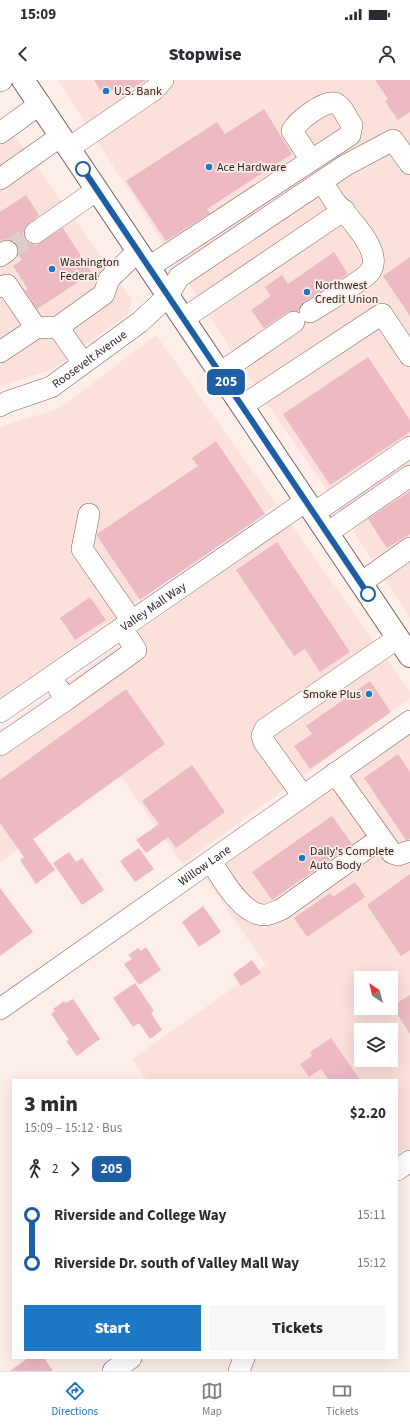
<!DOCTYPE html>
<html lang="en">
<head>
<meta charset="utf-8">
<style>
  body { margin:0; font-family:"Source Sans 3",sans-serif; background:#f7f7f7; color:#2b2b33; height:100vh; display:flex; flex-direction:column; font-size:15px; white-space:nowrap }
  * { box-sizing:border-box; margin:0 }
  p { font-size:13px; color:#7c7c81 }
  .icon { flex:none; width:22px; height:22px; fill:none; stroke:currentColor; stroke-width:2; stroke-linecap:round; stroke-linejoin:round }
  .map { position:relative; flex:1; overflow:hidden }
  .panel { position:absolute; left:12px; top:999px; width:386px; height:280px; display:flex; flex-direction:column; background:#fff; border-radius:0px; box-shadow:0 4px 16px #0002 }
  .panel>* { flex:none }
  .badge { padding:0 8px; border-radius:6px; font-size:14px; line-height:26px }
  .needle { width:26px; rotate:325deg }
  .controls { position:absolute; left:354px; top:891px; display:grid; gap:8px }
  .controls a { display:grid; place-items:center; width:44px; height:44px; border-radius:0px; background:#fff; box-shadow:0 4px 16px #0002; font-size:20px }
  .map>.badge { position:absolute; translate:-50% -50%; box-shadow:0 0 0 2px #fff }
  .legs { display:flex; align-items:center; gap:6px; height:44px; padding:0 12px; font-size:13px }
  .legs p { margin-inline-start:auto }
  .overview { display:flex; align-items:center; justify-content:space-between; height:68px; padding:0 12px }
  h1 { font-size:22px; font-weight:800; line-height:30px }
  .cta { display:flex; gap:8px; margin-top:auto; padding:8px 12px }
  .cta a { flex:1; height:46px; border-radius:0px; background:#1c78c5; color:#fff; font-size:16px; font-weight:800; line-height:46px; text-align:center }
  .cta a+a { background:#f7f7f7; color:#2b2b33 }
  ul { padding:0 12px; list-style:none }
  li { display:flex; align-items:center; gap:14px; height:48px; font-size:15px }
  li i { display:grid; place-items:center; width:6px; height:100%; margin:0 5px; background:currentColor }
  li i::after { content:''; width:10px; height:10px; margin:-5px; border:3px solid; border-radius:50%; background:#fff }
  li p { margin-inline-start:auto }
  li:first-child i { background:linear-gradient(#0000 50%,currentColor 0) }
  li:last-child i { background:linear-gradient(currentColor 50%,#0000 0) }
  .status { display:flex; justify-content:space-between; align-items:center; height:28px; padding:0 20px; background:#fff; direction:ltr }
  .status svg { height:11px; fill:currentColor }
  header { display:flex; justify-content:space-between; align-items:center; height:52px; padding:0 12px; background:#fff; font-size:18px; font-weight:800 }
  .tabs { display:flex; justify-content:space-around; align-items:center; height:56px; border-top:1px solid #e1e1e2; background:#fff; font-size:11px; color:#7c7c81 }
  .tabs a { display:grid; justify-items:center; gap:2px }
  .tabs .active { color:#1c78c5 }
  .map>svg:first-child { display:block }
</style>
</head>
<body>
<div class="status"><b>15:09</b><svg viewBox="0 0 49 12"><path d="M0 12V9h3v3zM5 12V6h3v6zM10 12V3h3v9zM15 12V0h3v12zM26 1h20v11H26zM47 4h2v5h-2z"/></svg></div>
<header><svg class="icon" aria-label="back" viewBox="0 0 24 24"><path d="M15 5l-7 7 7 7"/></svg>Stopwise<svg class="icon" aria-label="person" viewBox="0 0 24 24"><circle cx="12" cy="8" r="4"/><path d="M4 21q1-7 8-7t8 7"/></svg></header>
<div class="map">
<svg width="410" height="1291" viewBox="0 0 410 1291">
  <rect width="100%" height="100%" fill="#fdeeea"/>
  <path fill="#fce0da" fill-rule="evenodd" d="M58 0H410V538L327 410 248 296Z
    M0 35 132 220 128 234 51 290 0 306Z
    M156 255 276 424 0 618V347L60 328Z
    M290 443 410 612V618L182 784 121 697 0 782V651Z
    M410 652V1069L397 1078V1000H147L132 979 266 885 206 799ZM361 898H391V928H361ZM361 950H391V980H361Z"/>
  <path fill="#edb9c3" d="M94 0H146L122 15 117 7 104 16Z
    M375 0H410V32L398 40 385 21 388 19Z
    M264 29 292 74 207 129 210 133 166 161 126 101 217 42 225 54Z
    M26 115 39 135 24 148 23 154 25 160 30 164 36 165 63 148 92 193 37 229 25 210 28 209 13 186 22 180 18 175 17 164 12 160 5 159 0 161V132Z
    M334 172 348 194 304 222 298 231 288 232 264 248 251 230 271 216 265 207 282 195 288 204Z
    M410 177V236L383 196Z
    M368 277 410 340V352L330 405 283 334Z
    M216 361 265 434 140 520 97 456V454L198 386 192 378Z
    M410 411V454L387 468 368 439Z
    M277 462 350 572 320 592 305 569 294 576 236 490Z
    M90 517 106 540 75 560 60 538Z
    M370 601 391 632 310 689 294 666 312 654 306 646Z
    M126 609 165 664 33 759 55 790 36 804 20 780 24 777 0 743V700Z
    M398 674 410 692V759L406 760 364 698Z
    M192 685 225 732 176 768 168 757 146 773 136 760 159 744 142 721Z
    M332 736 352 764 272 820 252 792Z
    M139 768 154 789 135 802 120 781Z
    M69 772 76 782 82 778 104 810 82 825 53 783Z
    M410 794V870L401 876 367 825Z
    M355 802 365 817 307 857 294 838 330 813 333 817Z
    M0 808 33 852 0 876Z
    M203 826 221 852 199 867 182 842Z
    M146 867 161 890 139 905 124 884 132 879 128 875 138 868 141 871Z
    M252 880 261 893 241 906 233 894Z
    M135 903 154 931 151 933 162 950 150 959 139 943 133 947 113 918Z
    M410 915V954L392 926Z
    M73 919 100 959 77 976 66 961 69 960 51 934 55 931 53 929 64 921 66 923Z
    M331 958 360 1000H329L321 989 309 997 300 984 312 976 310 972Z
    M28 1278H44L53 1291H10Z"/>
  <g fill="none" stroke-linecap="round" stroke-linejoin="round">
    <path stroke="#ddcecb" stroke-width="21" stroke-dasharray="21 10" stroke-linecap="butt" d="M7 171 35 153"/>
    <g stroke="#806159" stroke-width="22">
      <g id="minor">
        <path d="M0 1 2 0"/>
        <path d="M0 53 40 24"/>
        <path d="M69 68 154 10 163 0"/>
        <path d="M0 99 61 56"/>
        <path d="M35 153 97 110"/>
        <path d="M0 176 7 171"/>
        <path d="M149 187 350 55 352 45C347 39 343 26 335 23 324 20 296 42 292 51L311 80"/>
        <path d="M0 207 7 205 36 248"/>
        <path d="M310 232C324 223 358 204 369 193 386 173 348 137 336 123 331 117 327 109 322 102"/>
        <path d="M183 239 344 130"/>
        <path d="M58 247 83 283"/>
        <path d="M0 272 36 248 58 247 104 214 109 199 138 171"/>
        <path d="M220 293 294 242"/>
        <path id="s1" d="M0 326 7 322 51 307 140 242 168 216 179 197 346 85 393 60 410 84"/>
        <path d="M242 326 382 234 410 276"/>
        <path d="M314 433 410 367"/>
        <path d="M89 434 82 469 132 541"/>
        <path d="M327 453 410 396"/>
        <path d="M361 503 410 468"/>
        <path d="M66 620 136 570 122 548"/>
        <path id="s2" d="M0 632 306 421"/>
        <path d="M0 665 66 620 59 609"/>
        <path d="M335 693 392 773 398 775 410 771"/>
        <path d="M303 716 264 662 262 656 265 649 398 558"/>
        <path d="M211 781C221 797 242 835 264 835 270 835 277 831 282 829L381 758"/>
        <path id="s3" d="M0 929 410 641"/>
        <path d="M397 1090 410 1081"/>
        <path d="M113 1291 131 1278"/>
        <path d="M239 1291 244 1278"/>
      </g>
    </g>
    <g stroke="#806159" stroke-width="24">
      <path id="major" d="M23 0 410 576"/>
    </g>
    <use href="#minor" stroke="#fff" stroke-width="21"/>
    <use href="#major" stroke="#fff" stroke-width="22"/>
  </g>
  <g fill="none" stroke-linecap="round" stroke-linejoin="round">
    <g stroke="#fff" stroke-width="9">
      <path id="line-1" d="M83 89 368 514"/>
    </g>
    <use href="#line-1" stroke="#1e5ea5" stroke-width="6"/>
  </g>
  <g fill="#1c78c5" stroke="#fdeeea" stroke-width="1.5">
    <circle cx="106" cy="11" r="4"/>
    <circle cx="209" cy="87" r="4"/>
    <circle cx="52" cy="189" r="4"/>
    <circle cx="307" cy="212" r="4"/>
    <circle cx="369" cy="614" r="4"/>
    <circle cx="302" cy="778" r="4"/>
  </g>
  <g fill="#fff" stroke="#1e5ea5" stroke-width="2">
    <circle cx="83" cy="89" r="7"/>
    <circle cx="368" cy="514" r="7"/>
  </g>
  <g text-anchor="middle" dominant-baseline="central" stroke-width="3.5" stroke-linejoin="round" paint-order="stroke">
    <g font-size="12" fill="#291c19" stroke="#fdeeea" text-anchor="start">
      <text x="114" y="11">U.S. Bank</text>
      <text x="217" y="87">Ace Hardware</text>
      <text x="60" y="182">Washington<tspan x="60" dy="14">Federal</tspan></text>
      <text x="315" y="205">Northwest<tspan x="315" dy="14">Credit Union</tspan></text>
      <text x="361" y="614" text-anchor="end">Smoke Plus</text>
      <text x="310" y="771">Dally's Complete<tspan x="310" dy="14">Auto Body</tspan></text>
    </g>
    <g font-size="12" fill="#291c19" stroke="#fdeeea">
      <text stroke="none"><textPath href="#s1" startOffset="102">Roosevelt Avenue</textPath></text>
      <text stroke="none"><textPath href="#s2" startOffset="186">Valley Mall Way</textPath></text>
      <text stroke="none"><textPath href="#s3" startOffset="250">Willow Lane</textPath></text>
    </g>
  </g>
</svg>
<div class="controls">
<a><svg class="needle" viewBox="-14 -14 28 28"><path d="M0-13l5 13h-10z" fill="#e53935"/><path d="M0 13l5-13h-10z" fill="#7c7c81"/></svg></a>
<a><svg class="icon" aria-label="layers" viewBox="0 0 24 24"><path d="M12 4l9 5-9 5-9-5zM3 14l9 5 9-5"/></svg></a>
</div>
<b class="badge" style="left:226px;top:302px;background:#1e5ea5;color:#fff">205</b>
<section class="panel">
<div class="overview"><div><h1>3 min</h1><p>15:09 – 15:12 · Bus</p></div><b>$2.20</b></div>
<div class="legs"><svg class="icon" aria-label="walk" viewBox="0 0 24 24"><circle cx="13" cy="4" r="2"/><path d="M13 8l-2 6 4 7M11 14l-3 7M7 12l3-4h3l4 4"/></svg>2<svg class="icon" aria-label="forward" viewBox="0 0 24 24"><path d="M9 5l7 7-7 7"/></svg><b class="badge" style="background:#1e5ea5;color:#fff">205</b></div>
<ul>
<li><i style="color:#1e5ea5"></i><b>Riverside and College Way</b><p>15:11</p></li>
<li><i style="color:#1e5ea5"></i><b>Riverside Dr. south of Valley Mall Way</b><p>15:12</p></li>
</ul>
<div class="cta"><a>Start</a><a>Tickets</a></div>
</section>
</div>
<nav class="tabs">
<a class="active"><svg class="icon" aria-label="directions" viewBox="0 0 24 24"><path d="M12 3l9 9-9 9-9-9zM9 14v-3h6M13 9l2 2-2 2"/></svg>Directions</a>
<a><svg class="icon" aria-label="map" viewBox="0 0 24 24"><path d="M3 6l6-2 6 2 6-2v14l-6 2-6-2-6 2zM9 4v14M15 6v14"/></svg>Map</a>
<a><svg class="icon" aria-label="tickets" viewBox="0 0 24 24"><path d="M3 7h18v10H3zM15 7v10"/></svg>Tickets</a>
</nav>
</body>
</html>
